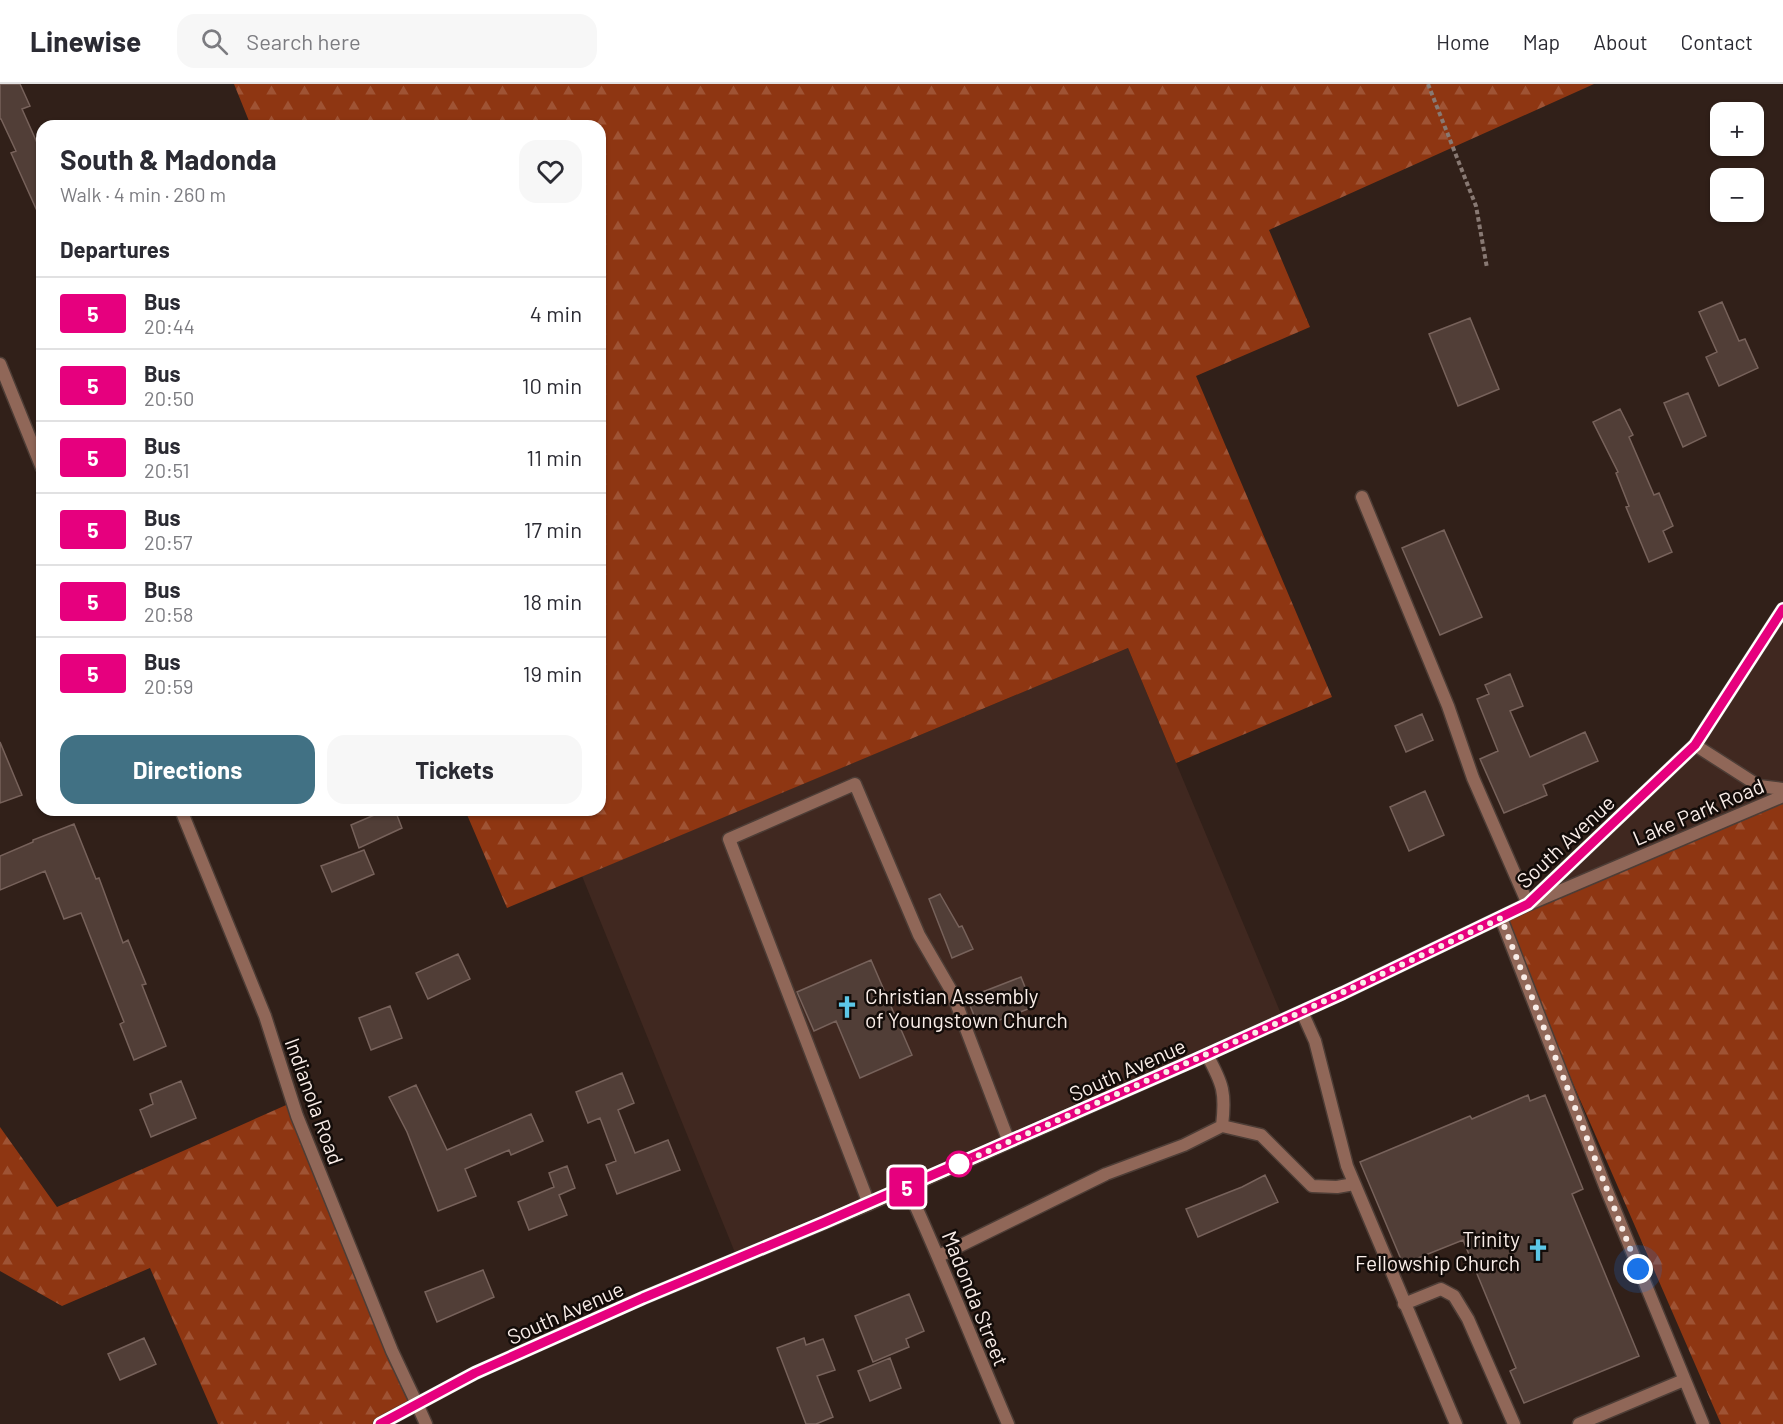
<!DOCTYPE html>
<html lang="en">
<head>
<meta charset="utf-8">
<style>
  body { margin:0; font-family:Barlow,sans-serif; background:#f7f7f7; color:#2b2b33; height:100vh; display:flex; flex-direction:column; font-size:22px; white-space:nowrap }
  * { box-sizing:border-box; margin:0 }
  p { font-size:20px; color:#7c7c81 }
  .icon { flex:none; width:33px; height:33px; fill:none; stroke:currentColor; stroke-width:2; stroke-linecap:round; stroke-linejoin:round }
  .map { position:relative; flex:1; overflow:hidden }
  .side { position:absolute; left:36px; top:36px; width:570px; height:696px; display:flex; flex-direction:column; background:#fff; border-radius:18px; box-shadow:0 2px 4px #0004 }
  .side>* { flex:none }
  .badge { padding:0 12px; border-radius:4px; font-size:21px; line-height:39px }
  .buttons { position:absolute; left:1710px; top:18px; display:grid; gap:12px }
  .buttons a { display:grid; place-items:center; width:54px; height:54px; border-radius:12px; background:#fff; box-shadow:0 2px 4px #0004; font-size:30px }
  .you { position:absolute; width:30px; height:30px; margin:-15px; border:4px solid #fff; border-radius:50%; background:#1a73e8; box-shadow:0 0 0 9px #1a73e833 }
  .map>.badge { position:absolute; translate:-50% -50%; box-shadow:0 0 0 3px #fff }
  h2 { padding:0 24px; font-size:22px; line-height:54px }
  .round { display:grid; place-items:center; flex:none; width:63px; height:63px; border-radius:18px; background:#f7f7f7 }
  .overview { display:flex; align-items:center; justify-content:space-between; height:102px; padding:0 24px }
  h1 { font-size:28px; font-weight:700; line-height:45px }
  .primary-button { display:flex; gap:12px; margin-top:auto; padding:12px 24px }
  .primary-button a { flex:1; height:69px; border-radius:18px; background:#417184; color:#fff; font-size:24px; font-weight:700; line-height:69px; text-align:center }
  .primary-button a+a { background:#f7f7f7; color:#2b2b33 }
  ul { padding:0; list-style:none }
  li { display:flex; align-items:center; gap:18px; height:72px; padding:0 24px; border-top:2px solid #e1e1e2 }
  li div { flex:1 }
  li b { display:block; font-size:22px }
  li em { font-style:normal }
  li .badge { min-width:66px; font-weight:700; text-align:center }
  header { display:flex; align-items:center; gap:36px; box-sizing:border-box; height:84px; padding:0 30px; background:#fff; border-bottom:2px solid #e1e1e2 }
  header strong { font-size:28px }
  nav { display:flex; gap:33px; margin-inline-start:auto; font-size:21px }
  .search { width:420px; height:54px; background:#f7f7f7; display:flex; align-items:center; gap:15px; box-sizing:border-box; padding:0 21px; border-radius:18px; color:#7c7c81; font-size:22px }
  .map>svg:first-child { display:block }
</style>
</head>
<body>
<header>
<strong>Linewise</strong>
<div class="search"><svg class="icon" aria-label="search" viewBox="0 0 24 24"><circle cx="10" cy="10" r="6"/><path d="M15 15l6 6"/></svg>Search here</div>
<nav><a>Home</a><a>Map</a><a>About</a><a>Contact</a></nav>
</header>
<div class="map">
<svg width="1783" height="1340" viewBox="0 0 1783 1340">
  <defs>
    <pattern id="forest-firs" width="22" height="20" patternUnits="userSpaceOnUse" patternTransform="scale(1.5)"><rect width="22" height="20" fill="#8e3612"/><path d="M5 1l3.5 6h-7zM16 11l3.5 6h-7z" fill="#9f5334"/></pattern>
  </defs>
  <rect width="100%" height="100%" fill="#312019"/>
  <path fill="#402820" d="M1783 525V712L1528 820 1695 661Z
    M1128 564 1284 937 738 1176 582 792Z"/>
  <path fill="url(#forest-firs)" d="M234 0H1594L1269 146 1310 243 1196 292 1332 613 1176 679 1128 564 507 824 465 726H600V42H251Z
    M1783 712V1340H1721L1501 834Z
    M293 1018 417 1320 380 1340H218L150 1184 62 1222 0 1187V1043L57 1123Z"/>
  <path fill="#513e37" stroke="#77625b" stroke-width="1.5" d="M0 0H20L30 22 22 25 42 70V138L11 69 16 67 1 35H0Z
    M1722 218 1739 257 1745 255 1758 284 1719 302 1706 273 1717 268 1699 228Z
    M1470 234 1499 305 1458 322 1429 250Z
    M1688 309 1706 352 1683 363 1664 319Z
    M1620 325 1633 351 1629 353 1654 411 1659 409 1673 442 1663 447 1672 468 1649 478 1626 423 1629 422 1616 389 1618 388 1593 338Z
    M1444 446 1482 533 1440 551 1402 464Z
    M1510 590 1523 622 1510 627 1530 673 1585 648 1598 677 1543 701 1547 711 1504 729 1480 675 1498 667 1477 615 1489 610 1485 601Z
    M1422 630 1433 656 1406 668 1395 642Z
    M0 658 22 711 0 719Z
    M1425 707 1444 751 1409 767 1390 723Z
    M386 726H395L402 744 359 764 351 741Z
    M74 740 96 795 99 794 123 859 128 856 146 900 142 901 166 962 134 976 120 940 124 938 81 829 64 835 45 787 0 806V772L33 758V756Z
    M364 766 374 790 332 808 321 782Z
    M940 810 959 843 962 842 973 865 952 874 929 815Z
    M458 870 470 895 428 915 416 889Z
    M871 876 912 971 860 994 836 937 814 947 797 908Z
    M1021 893 1033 923 979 944 967 914Z
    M390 922 402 954 371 966 359 934Z
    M622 989 634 1019 618 1026 635 1069 668 1056 680 1086 617 1110 606 1081 616 1077 600 1034 588 1039 576 1008Z
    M181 997 196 1034 151 1053 140 1026 153 1020 150 1010Z
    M416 1001 447 1066 531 1030 543 1057 511 1071 509 1066 465 1085 476 1112 438 1127 407 1048 389 1013Z
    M1528 1011 1530 1017 1545 1011 1583 1105 1572 1110 1639 1272 1524 1319 1510 1287 1516 1284 1463 1156 1403 1180 1360 1078 1470 1032 1472 1035Z
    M567 1082 575 1104 559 1111 567 1131 529 1146 518 1118 554 1103 549 1089Z
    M1265 1091 1278 1118 1198 1153 1186 1125 1242 1103Z
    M483 1186 494 1213 437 1238 425 1208Z
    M909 1210 924 1247 906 1255 909 1263 873 1278 855 1232Z
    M144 1254 156 1280 120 1296 108 1270Z
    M804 1254 806 1261 823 1255 835 1286 817 1292 833 1333 816 1340H806L777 1264Z
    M890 1274 901 1304 870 1317 858 1287Z"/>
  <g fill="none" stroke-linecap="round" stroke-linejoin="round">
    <g stroke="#4d3d36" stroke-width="15">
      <path id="service" d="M1362 413 1448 622 1473 694 1528 820
        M1501 834 1605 1102 1703 1340
        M1302 928 1315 957 1347 1082 1456 1340
        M1222 1042 1261 1051 1312 1102 1337 1103 1354 1100
        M869 1120 729 755 855 700 919 851 952 908 1009 1058
        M939 1172 1106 1090 1184 1061 1222 1042C1226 1009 1223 1000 1207 971
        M1404 1220 1441 1205 1454 1212 1468 1235 1514 1340
        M417 1320 426 1340
        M1579 1340 1684 1296"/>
    </g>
    <g stroke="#4d3d36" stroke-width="15">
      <path id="minor" d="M907 1103C943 1181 974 1261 1008 1340"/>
    </g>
    <g stroke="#4d3d36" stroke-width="15">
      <path id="tertiary" d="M0 280 42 384
        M1695 661 1759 702 1783 705
        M181 726 265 932 297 1032 392 1267 417 1320
        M1529 820 1783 712"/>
    </g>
    <g stroke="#4d3d36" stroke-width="15">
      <path id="secondary" d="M380 1340 475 1289 643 1214 869 1120 1195 976 1343 909 1528 820 1695 661 1783 525"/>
    </g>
    <path stroke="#887973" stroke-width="4" stroke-dasharray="4.5 3" stroke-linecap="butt" d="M1428 0 1476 122 1487 184"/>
    <use href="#service" stroke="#906758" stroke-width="12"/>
    <use href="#minor" stroke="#906758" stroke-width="12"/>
    <use href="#tertiary" stroke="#906758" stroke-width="12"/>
    <use href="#secondary" stroke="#cd8c75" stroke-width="12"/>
  </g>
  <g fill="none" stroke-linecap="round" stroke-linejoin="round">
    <g stroke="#fff" stroke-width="14">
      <path id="line" d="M380 1340 475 1289 643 1214 825 1138 1195 976 1343 909 1528 820 1695 661 1783 525"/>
    </g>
    <use href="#line" stroke="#e6007e" stroke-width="9"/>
    <path stroke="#f9ede8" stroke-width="6" stroke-dasharray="0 10.8" d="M959 1080 1284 936 1501 834 1638 1185"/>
  </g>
  <defs>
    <g id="church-bare" transform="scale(1.8)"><path d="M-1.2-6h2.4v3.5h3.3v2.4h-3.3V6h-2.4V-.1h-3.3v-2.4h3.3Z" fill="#5cc7e7" stroke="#130c09" stroke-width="2.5" paint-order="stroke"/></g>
  </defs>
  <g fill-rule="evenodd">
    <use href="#church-bare" x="847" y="923"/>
    <use href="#church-bare" x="1538" y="1166"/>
  </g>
  <circle fill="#fff" stroke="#e6007e" stroke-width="3" cx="959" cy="1080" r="12"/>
  <g text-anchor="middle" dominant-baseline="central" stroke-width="5" stroke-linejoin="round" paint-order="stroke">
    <g font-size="21" fill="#f9ede8" stroke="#130c09">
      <text transform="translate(1698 727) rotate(-23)">Lake Park Road</text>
      <text transform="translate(1565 757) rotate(-43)">South Avenue</text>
      <text transform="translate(1127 985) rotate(-24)">South Avenue</text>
      <text transform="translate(315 1017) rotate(70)">Indianola Road</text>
      <text transform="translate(976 1214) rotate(68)">Madonda Street</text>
      <text transform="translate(565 1228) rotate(-24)">South Avenue</text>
    </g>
    <g font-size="21" fill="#f9ede8" stroke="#130c09" text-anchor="start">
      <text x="865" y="911">Christian Assembly<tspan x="865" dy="24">of Youngstown Church</tspan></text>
      <text x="1520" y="1154" text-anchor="end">Trinity<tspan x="1520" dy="24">Fellowship Church</tspan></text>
    </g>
  </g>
</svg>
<div class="buttons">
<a>+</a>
<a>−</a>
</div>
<div class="you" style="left:1638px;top:1185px"></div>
<b class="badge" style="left:907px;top:1103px;background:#e6007e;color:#fff">5</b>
<section class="side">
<div class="overview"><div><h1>South &amp; Madonda</h1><p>Walk · 4 min · 260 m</p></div><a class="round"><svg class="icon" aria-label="heart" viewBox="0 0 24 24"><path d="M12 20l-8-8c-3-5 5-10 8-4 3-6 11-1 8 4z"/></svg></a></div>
<h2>Departures</h2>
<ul>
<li><span class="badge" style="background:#e6007e;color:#fff">5</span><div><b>Bus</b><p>20:44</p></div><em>4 min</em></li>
<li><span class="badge" style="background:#e6007e;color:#fff">5</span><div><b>Bus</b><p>20:50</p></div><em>10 min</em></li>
<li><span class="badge" style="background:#e6007e;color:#fff">5</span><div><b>Bus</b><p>20:51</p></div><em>11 min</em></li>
<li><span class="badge" style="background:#e6007e;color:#fff">5</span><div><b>Bus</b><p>20:57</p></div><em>17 min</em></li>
<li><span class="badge" style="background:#e6007e;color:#fff">5</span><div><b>Bus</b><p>20:58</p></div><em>18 min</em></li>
<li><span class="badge" style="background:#e6007e;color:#fff">5</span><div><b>Bus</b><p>20:59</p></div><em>19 min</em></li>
</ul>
<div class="primary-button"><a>Directions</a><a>Tickets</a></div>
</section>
</div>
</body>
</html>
